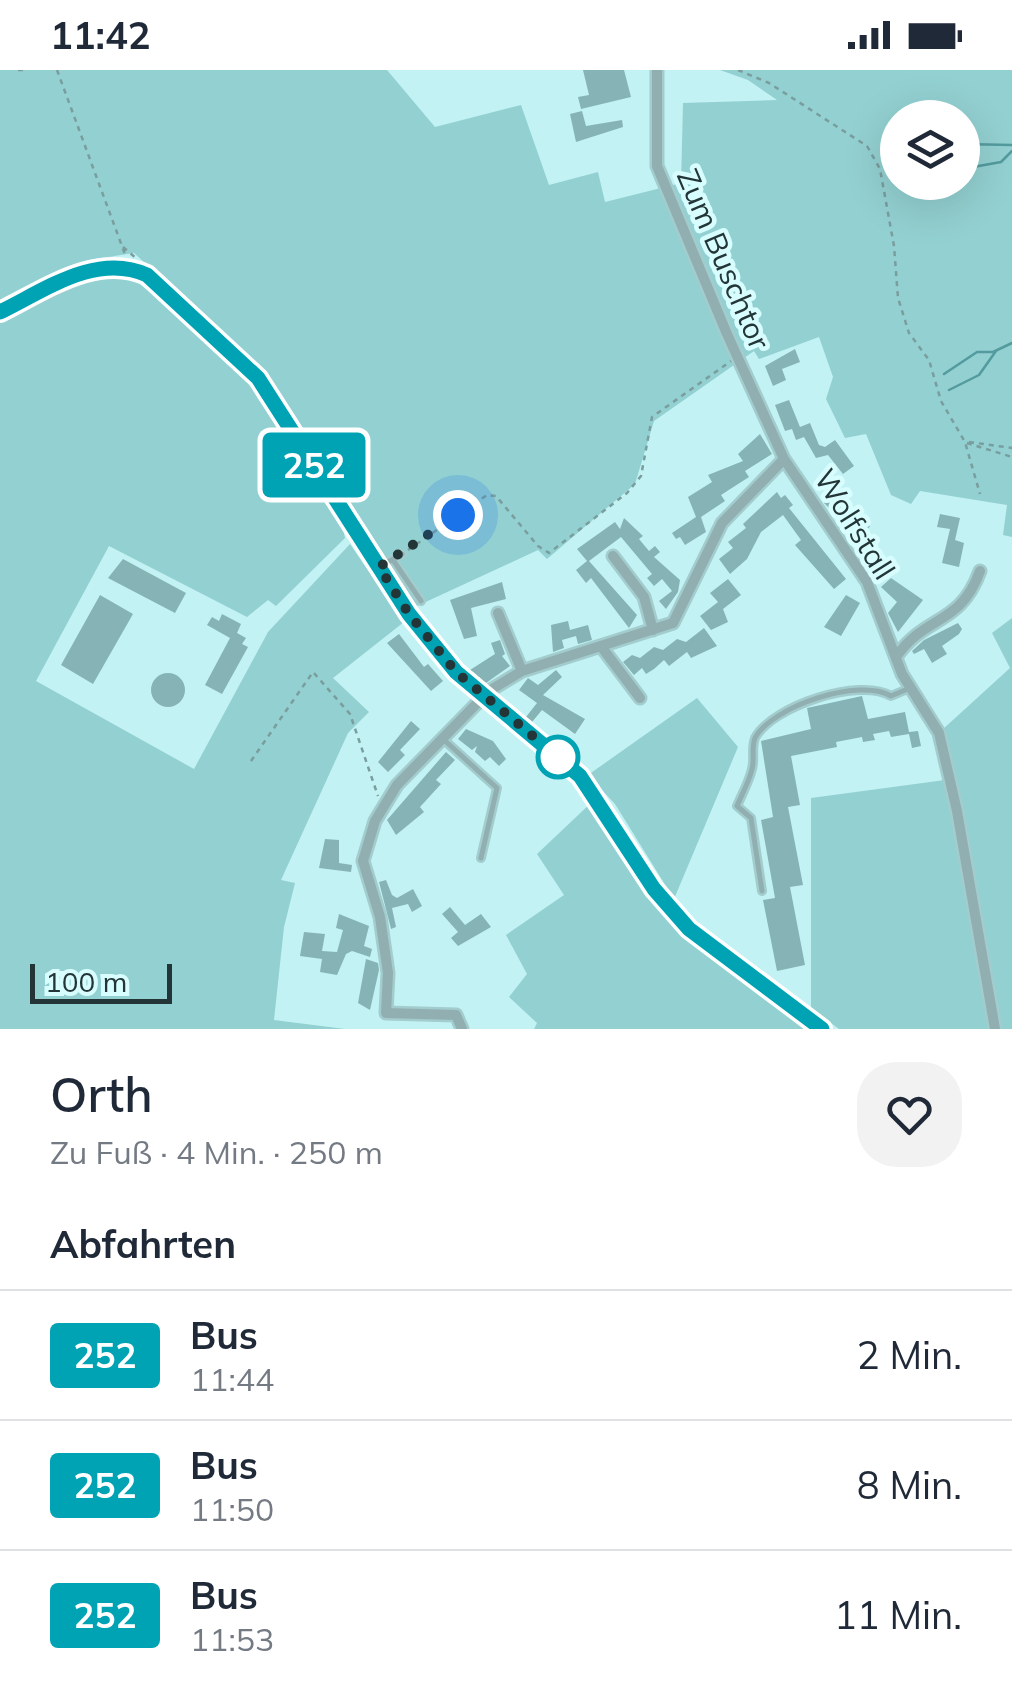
<!DOCTYPE html>
<html lang="de">
<head>
<meta charset="utf-8">
<style>
  body { margin:0; font-family:Mulish,sans-serif; background:#f2f2f3; color:#1f2937; height:100vh; display:flex; flex-direction:column; font-size:38px; white-space:nowrap }
  * { box-sizing:border-box; margin:0 }
  p { font-size:32px; color:#747a83 }
  .icon { flex:none; width:55px; height:55px; fill:none; stroke:currentColor; stroke-width:2; stroke-linecap:round; stroke-linejoin:round }
  .map { position:relative; height:959px; overflow:hidden }
  .panel { display:flex; flex-direction:column; background:#fff; flex:1 }
  .panel>* { flex:none }
  .badge { padding:0 20px; border-radius:8px; font-size:35px; line-height:65px }
  .fabs { position:absolute; left:880px; top:30px; display:grid; gap:20px }
  .fabs a { display:grid; place-items:center; width:100px; height:100px; border-radius:50%; background:#fff; box-shadow:0 10px 40px #0002; font-size:50px }
  .scale { position:absolute; left:30px; bottom:25px; width:142px; box-sizing:border-box; padding-left:10px; border:5px solid #233536; border-top:0; font-size:28px; line-height:35px; white-space:nowrap; color:#233536; -webkit-text-stroke:8px #d7fdfe; paint-order:stroke }
  .you { position:absolute; width:50px; height:50px; margin:-25px; border:8px solid #fff; border-radius:50%; background:#1a73e8; box-shadow:0 0 0 15px #1a73e833 }
  .map>.badge { position:absolute; translate:-50% -50%; box-shadow:0 0 0 5px #fff }
  h2 { padding:0 50px; font-size:38px; line-height:90px }
  .round { display:grid; place-items:center; flex:none; width:105px; height:105px; border-radius:40px; background:#f2f2f3 }
  .summary { display:flex; align-items:center; justify-content:space-between; height:170px; padding:0 50px }
  h1 { font-size:48px; font-weight:600; line-height:75px }
  ul { padding:0; list-style:none }
  li { display:flex; align-items:center; gap:30px; height:130px; padding:0 50px; border-top:2px solid #e0e1e3 }
  li div { flex:1 }
  li b { display:block; font-size:38px }
  li em { font-style:normal }
  li .badge { min-width:110px; font-weight:700; text-align:center }
  .status { display:flex; justify-content:space-between; align-items:center; height:70px; padding:0 50px; background:#fff; direction:ltr }
  .status svg { height:28px; fill:currentColor }
  .map>svg:first-child { display:block }
</style>
</head>
<body>
<div class="status"><b>11:42</b><svg viewBox="0 0 49 12"><path d="M0 12V9h3v3zM5 12V6h3v6zM10 12V3h3v9zM15 12V0h3v12zM26 1h20v11H26zM47 4h2v5h-2z"/></svg></div>
<div class="map">
<svg width="1012" height="959" viewBox="0 0 1012 959">
  <rect width="100%" height="100%" fill="#c2f2f3"/>
  <path fill="#93d0d1" fill-rule="evenodd" d="M0 0H387L435 57 521 35 549 115 598 102 605 132 681 113 683 33 777 30 748 10 720 0H1012V467L1003 465 1007 435 920 421 911 434 891 425 866 364 845 368 826 329 833 307 819 267 759 289 754 281 654 351 635 414 547 489 538 480 417 536 268 305 134 183 88 190 0 230ZM898 48H962V112H898Z
    M95 205H128L195 257 255 317 341 450 345 468 276 536 268 530 247 547 109 476 36 611 194 699 268 562 350 474 404 552 333 608 369 642 348 663 281 810 295 813 284 857 274 950 345 959H0V251Z
    M1012 548V959H1001L942 660 1010 598 992 563Z
    M697 628 738 677 674 829 615 734 588 705Z
    M945 710 990 959H839L811 938V728Z
    M593 731 670 848 768 931 812 959H534L537 953 509 927 527 904 506 865 564 825 537 784Z"/>
  <g fill="none" stroke-linecap="round" stroke-linejoin="round">
    <path stroke="#539b9e" stroke-width="2.5" d="M962 74 1012 75
      M962 99 1001 92 1012 81
      M944 304 977 282H993L1012 273
      M949 320 979 305 996 281"/>
  </g>
  <path fill="#86b4b6" d="M583 0H624L631 27 581 39 578 27 589 25Z
    M582 41 586 56 622 50 623 57 576 72 570 44Z
    M795 279 800 292 782 299 786 310 773 316 765 296Z
    M789 330 800 357 810 353 819 375 825 377 835 370 854 396 843 404 828 385 816 388 804 367 796 370 792 359 785 361 775 335Z
    M760 364 772 384 745 401 749 407 721 425 725 431 701 447 706 462 685 475 680 467 676 469 672 463 696 447 688 427 712 412 708 405 743 391 738 384Z
    M829 420 843 434 840 437 870 456 863 466 875 475 867 485 854 476 860 468 824 433 827 429 823 425Z
    M777 422 781 428 785 425 793 435 789 438 846 509 834 519 795 475 801 470 783 445 761 462 747 489 730 504 719 489 733 478 728 472 746 458 743 454Z
    M940 444 960 448 955 470 964 473 959 497 942 493 950 459 937 457Z
    M624 448 643 466 639 469 649 481 655 476 660 482 654 487 680 510 678 522 666 539 659 531 672 521 662 509 654 516 647 508 652 504 621 467 589 491 637 545 629 558 591 508 586 513 576 500 587 491 577 479 615 452 620 459Z
    M123 489 186 523 175 543 108 508Z
    M891 508 923 530 898 562 888 543 897 532 881 517Z
    M728 509 741 525 723 539 728 552 711 560 700 546 718 532 710 523Z
    M502 512 506 529 471 538 477 566 464 569 450 530Z
    M100 525 133 544 93 614 61 595Z
    M846 525 860 533 841 566 824 557Z
    M222 544 241 554 237 563 246 568 242 574 248 577 222 624 205 615 230 568 207 555 212 547 219 551Z
    M568 551 570 560 588 555 592 570 578 574 576 566 562 570 564 578 553 582 551 555Z
    M958 553 962 559 959 564 942 576 947 584 932 593 924 579 914 584 912 581 924 570Z
    M704 558 717 576 691 588 687 582 669 596 664 590 654 599 646 604 642 598 634 605 623 592 632 585 640 588 654 577 663 580 677 569 686 572Z
    M399 564 424 597 428 594 443 611 431 621 387 573Z
    M500 570 505 584 502 586 510 596 486 613 470 600 495 584 491 573Z
    M556 600 562 607 543 625 585 649 575 664 542 640 532 652 526 647 537 633 519 620 528 608 538 615Z
    M151 620a17 17 0 1 1 34 0a17 17 0 1 1-34 0Z
    M862 626 868 649 905 642 909 662 918 661 921 676 912 678 909 664 891 667 889 661 873 664 875 670 863 672 862 667 836 672 837 677 791 686 800 735 788 737 803 815 790 817 805 895 777 901 763 830 775 828 761 750 773 747 761 671 811 659 807 638Z
    M411 651 420 659 400 680 405 685 388 702 378 692Z
    M466 659 493 671 506 689 499 696 490 687 485 691 475 682 477 676 472 680 458 669Z
    M446 682 455 690 436 710 441 714 420 737 424 742 396 765 387 750Z
    M325 769 339 770V793L352 795 351 802 319 798Z
    M386 810 392 825 397 828 413 819 422 836 412 842 408 834 392 838 396 857 391 859 379 812Z
    M450 837 465 855 481 844 491 857 458 876 451 868 458 862 442 844Z
    M339 844 369 856 364 876 372 879 370 887 352 881 346 884 337 905 320 902 322 889 300 886 304 862 325 864 322 881 337 882 343 860 336 858Z
    M366 889 378 893 379 900 370 940 358 933Z"/>
  <g fill="none" stroke-linecap="round" stroke-linejoin="round">
    <g stroke="#a2cccd" stroke-width="10">
      <path id="service" d="M393 490 421 531
        M381 496 402 484
        M443 669 497 718 481 788
        M762 821 751 748 737 736C742 724 749 712 752 699 755 689 751 678 755 668 772 636 860 607 891 626L910 618"/>
    </g>
    <g stroke="#a2cccd" stroke-width="15">
      <path id="minor" d="M657 0V96L727 264 784 389 867 512 902 604 939 663 957 741 995 959
        M613 486 644 527 653 560
        M498 543 522 601
        M603 579 640 628
        M896 587C926 544 960 556 980 501
        M462 959 456 945 386 943 388 903 380 847 363 791 375 751 397 715 489 621 522 601 673 553 722 453 784 389"/>
    </g>
    <g stroke="#a2cccd" stroke-width="19">
      <path id="secondary" d="M0 242 90 200 111 196 147 205 258 308 409 544 456 602 580 705 654 819 689 859 822 959"/>
    </g>
    <path stroke="#7a9d9e" stroke-width="2.5" stroke-dasharray="5 5" stroke-linecap="butt" d="M18 0H24
      M57 0 126 187
      M738 0 769 13 867 76 880 99 894 176 898 228 909 263 929 290 941 331 965 372 980 424
      M123 177 137 189
      M969 372 1012 378
      M967 373 1012 387
      M408 480 487 425 496 426 538 476 549 483 627 423 641 406 652 347 731 291
      M251 691 313 602 350 644 378 726"/>
    <use href="#service" stroke="#91afb0" stroke-width="5"/>
    <use href="#minor" stroke="#91afb0" stroke-width="10"/>
    <use href="#secondary" stroke="#659394" stroke-width="14"/>
  </g>
  <g fill="none" stroke-linecap="round" stroke-linejoin="round">
    <g stroke="#fff" stroke-width="22">
      <path id="line" d="M0 242C45 220 97 182 147 205L258 308 409 544 456 602 580 706 654 819 689 859 822 959"/>
    </g>
    <use href="#line" stroke="#00a3b4" stroke-width="15"/>
    <path stroke="#233536" stroke-width="10" stroke-dasharray="0 18" d="M458 445 379 497 409 544 456 602 558 687"/>
  </g>
  <circle fill="#fff" stroke="#00a3b4" stroke-width="5" cx="558" cy="687" r="20"/>
  <g text-anchor="middle" dominant-baseline="central" stroke-width="9" stroke-linejoin="round" paint-order="stroke">
    <g font-size="30" fill="#233536" stroke="#d7fdfe">
      <text transform="translate(724 189) rotate(67)">Zum Buschtor</text>
      <text transform="translate(855 454) rotate(58)">Wolfstall</text>
    </g>
  </g>
</svg>
<div class="fabs">
<a><svg class="icon" aria-label="layers" viewBox="0 0 24 24"><path d="M12 4l9 5-9 5-9-5zM3 14l9 5 9-5"/></svg></a>
</div>
<div class="scale">100 m</div>
<div class="you" style="left:458px;top:445px"></div>
<b class="badge" style="left:314px;top:395px;background:#00a3b4;color:#fff">252</b>
</div>
<section class="panel">
<div class="summary"><div><h1>Orth</h1><p>Zu Fuß · 4 Min. · 250 m</p></div><a class="round"><svg class="icon" aria-label="heart" viewBox="0 0 24 24"><path d="M12 20l-8-8c-3-5 5-10 8-4 3-6 11-1 8 4z"/></svg></a></div>
<h2>Abfahrten</h2>
<ul>
<li><span class="badge" style="background:#00a3b4;color:#fff">252</span><div><b>Bus</b><p>11:44</p></div><em>2 Min.</em></li>
<li><span class="badge" style="background:#00a3b4;color:#fff">252</span><div><b>Bus</b><p>11:50</p></div><em>8 Min.</em></li>
<li><span class="badge" style="background:#00a3b4;color:#fff">252</span><div><b>Bus</b><p>11:53</p></div><em>11 Min.</em></li>
</ul>
</section>
</body>
</html>
